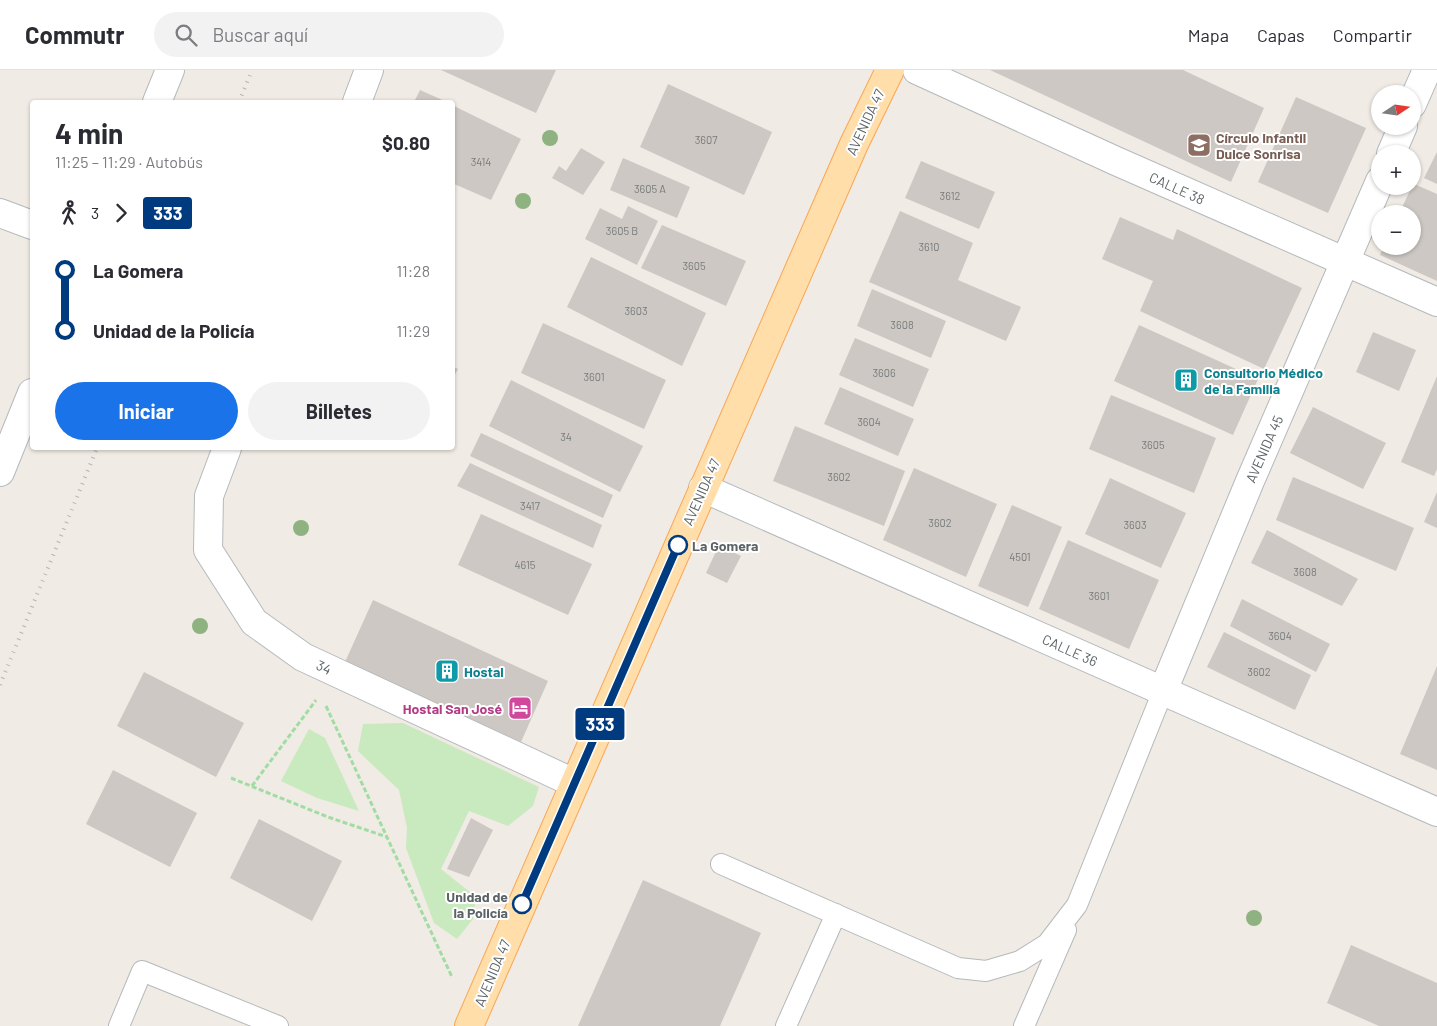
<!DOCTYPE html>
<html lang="es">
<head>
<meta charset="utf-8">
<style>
  body { margin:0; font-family:Barlow,sans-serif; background:#f2f2f3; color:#2b2b33; height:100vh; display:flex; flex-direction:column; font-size:19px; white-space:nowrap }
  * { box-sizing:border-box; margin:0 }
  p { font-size:16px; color:#7c7c81 }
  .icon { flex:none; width:28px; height:28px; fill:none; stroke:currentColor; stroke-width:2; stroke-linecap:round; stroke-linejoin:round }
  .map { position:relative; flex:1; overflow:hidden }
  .side { position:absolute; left:30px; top:30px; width:425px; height:350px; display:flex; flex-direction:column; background:#fff; border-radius:5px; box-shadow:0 1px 4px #0004 }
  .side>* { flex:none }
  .badge { padding:0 10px; border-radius:4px; font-size:18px; line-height:32px }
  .needle { width:32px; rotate:77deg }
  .buttons { position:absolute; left:1371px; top:15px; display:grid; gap:10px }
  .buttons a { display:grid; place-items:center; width:50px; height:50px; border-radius:50%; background:#fff; box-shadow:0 1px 4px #0004; font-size:25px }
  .map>.badge { position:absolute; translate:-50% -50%; box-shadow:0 0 0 2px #fff }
  .legs { display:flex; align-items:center; gap:8px; height:55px; padding:0 25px; font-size:16px }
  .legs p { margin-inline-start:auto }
  .summary { display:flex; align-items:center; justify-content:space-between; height:85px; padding:0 25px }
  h1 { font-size:28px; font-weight:700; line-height:38px }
  .primary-button { display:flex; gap:10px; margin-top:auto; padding:10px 25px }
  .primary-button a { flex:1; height:58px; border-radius:30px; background:#1a73e8; color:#fff; font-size:20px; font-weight:700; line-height:58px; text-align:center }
  .primary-button a+a { background:#f2f2f3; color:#2b2b33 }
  ul { padding:0 25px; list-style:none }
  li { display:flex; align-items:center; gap:18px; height:60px; font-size:19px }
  li i { display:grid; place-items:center; width:8px; height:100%; margin:0 6px; background:currentColor }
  li i::after { content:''; width:12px; height:12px; margin:-6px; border:4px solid; border-radius:50%; background:#fff }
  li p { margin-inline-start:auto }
  li:first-child i { background:linear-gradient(#0000 50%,currentColor 0) }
  li:last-child i { background:linear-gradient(currentColor 50%,#0000 0) }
  header { display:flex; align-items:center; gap:30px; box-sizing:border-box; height:70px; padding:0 25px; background:#fff; border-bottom:1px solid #e1e1e2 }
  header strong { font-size:24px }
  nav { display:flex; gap:28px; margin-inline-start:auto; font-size:18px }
  .search { width:350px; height:45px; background:#f2f2f3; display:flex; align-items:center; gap:12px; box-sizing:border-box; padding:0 18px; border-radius:28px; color:#7c7c81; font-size:19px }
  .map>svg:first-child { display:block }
</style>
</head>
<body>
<header>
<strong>Commutr</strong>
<div class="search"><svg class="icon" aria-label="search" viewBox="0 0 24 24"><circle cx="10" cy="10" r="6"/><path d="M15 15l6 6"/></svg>Buscar aquí</div>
<nav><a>Mapa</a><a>Capas</a><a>Compartir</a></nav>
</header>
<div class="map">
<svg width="1437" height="956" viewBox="0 0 1437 956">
  <rect width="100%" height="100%" fill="#f0ebe4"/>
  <path fill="#c9e9bf" d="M403 653 539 717 533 736 508 756 469 741 441 799 476 827 473 849 457 869 434 853 406 778 407 758 399 720 358 681 363 654Z
    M309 659 325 668 359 741 317 728 281 711Z"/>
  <path fill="#cdc8c3" d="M441 0H556L536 43Z
    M990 0H1183L1264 38 1231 112Z
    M668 14 772 62 744 125 640 77Z
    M420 20 447 32H414Z
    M1296 27 1366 58 1328 143 1258 112Z
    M452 35 521 69 491 130 452 113Z
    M581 78 605 92 583 125 552 108 559 96 566 101Z
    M1437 82V114L1424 108Z
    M623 88 690 117 677 148 610 120Z
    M921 91 995 122 979 159 905 128Z
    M1412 113 1437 124V211L1380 185 1384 176H1412V144H1399L1412 116Z
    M628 136 658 151 637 195 585 169 600 138 622 149Z
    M900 141 973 173 958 210 1021 237 1006 271 869 212Z
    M1120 147 1173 170 1177 159 1302 218 1264 299 1140 241 1153 211 1102 189Z
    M662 155 746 191 726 236 641 198Z
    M591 187 706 243 682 296 567 237Z
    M872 219 946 251 931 288 857 256Z
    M543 253 666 310 644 359 521 303Z
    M1139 255 1258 309 1233 365 1114 311Z
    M1373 262 1416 280 1399 321 1356 302Z
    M855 268 929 299 913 337 839 305Z
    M452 296 458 299 452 310Z
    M1437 306V399L1434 406 1401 392Z
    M511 310 643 376 620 422 489 356Z
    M840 317 914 349 898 386 824 354Z
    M1111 325 1216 368 1194 423 1089 379Z
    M1313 337 1386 373 1363 419 1290 383Z
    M795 356 905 401 884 456 773 411Z
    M481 363 613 425 603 448 470 386Z
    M470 393 602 455 593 478 457 416Z
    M914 398 997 434 966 507 883 470Z
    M1293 407 1414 458 1396 501 1276 450Z
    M1110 408 1186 443 1161 498 1085 464Z
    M1437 422V458L1424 452Z
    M1012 435 1062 457 1028 537 978 516Z
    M481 444 592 494 568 545 458 495Z
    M1267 460 1358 509 1342 536 1251 493Z
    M1068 470 1159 510 1129 579 1039 539Z
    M719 475 741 486 727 513 706 503Z
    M1242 529 1330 574 1316 602 1230 556Z
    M373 530 548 611 521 672 345 592Z
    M1224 562 1311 605 1295 640 1207 597Z
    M1437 596V700L1400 684Z
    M144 602 244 653 216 707 117 656Z
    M113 700 197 743 170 797 86 754Z
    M471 748 493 760 469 807 447 799Z
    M259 749 342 791 312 851 230 808Z
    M643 810 761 863 720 956H578Z
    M1351 875 1437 913V956H1379L1327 933Z"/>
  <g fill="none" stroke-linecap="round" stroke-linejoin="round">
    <g stroke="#b5b9bc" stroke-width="22">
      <path id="service" d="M721 794 958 898 986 901 1020 891 1047 874 1077 835 1163 621
        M119 956 142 901 278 956
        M786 956 836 844
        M1024 956 1066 860"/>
    </g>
    <g stroke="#b5b9bc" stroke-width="30">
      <path id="minor" d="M917 0 1116 91 1437 232
        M157 32 170 0
        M357 32 369 0
        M1412 34 1427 0
        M1391 84 1403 56
        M0 143 32 155
        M227 378 209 426 208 480 254 552 303 587 574 713
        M0 402 32 323
        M703 418 1437 742
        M1163 621 1250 411 1380 111"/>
    </g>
    <g stroke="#fba552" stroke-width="30">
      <path id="primary" d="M469 956 854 74 890 0"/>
    </g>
    <path stroke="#a1dca3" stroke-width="3" stroke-dasharray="5 2.5" stroke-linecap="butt" d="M326 636 452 907
      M231 708 328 747 387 767
      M252 716 316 630"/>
    <use href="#service" stroke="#fff" stroke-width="20"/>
    <use href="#minor" stroke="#fff" stroke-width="28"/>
    <use href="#primary" stroke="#ffdeaa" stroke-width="28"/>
    <path stroke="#b4b5b6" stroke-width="4" stroke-dasharray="1 6" stroke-linecap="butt" d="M239 32 252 0
      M0 615 97 378"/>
  </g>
  <g fill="#8eb280">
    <circle cx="550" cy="68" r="8"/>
    <circle cx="523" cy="131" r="8"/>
    <circle cx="301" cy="458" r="8"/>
    <circle cx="200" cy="556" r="8"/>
    <circle cx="1254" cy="848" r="8"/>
  </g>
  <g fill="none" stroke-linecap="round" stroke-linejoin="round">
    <g stroke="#fff" stroke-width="11">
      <path id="line-1" d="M522 834 678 475"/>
    </g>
    <use href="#line-1" stroke="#003b80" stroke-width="8"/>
  </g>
  <defs>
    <g id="school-square" transform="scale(1.25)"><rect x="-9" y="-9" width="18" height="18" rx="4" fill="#8d6e63" stroke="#fff"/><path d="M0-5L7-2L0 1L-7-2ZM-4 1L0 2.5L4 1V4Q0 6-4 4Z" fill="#fff"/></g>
    <g id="building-square" transform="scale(1.25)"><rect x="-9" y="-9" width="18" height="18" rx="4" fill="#0f9aa8" stroke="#fff"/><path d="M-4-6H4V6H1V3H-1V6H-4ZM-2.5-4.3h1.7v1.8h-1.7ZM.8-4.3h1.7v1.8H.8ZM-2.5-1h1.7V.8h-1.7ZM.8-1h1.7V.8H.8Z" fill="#fff"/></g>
    <g id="hotel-square" transform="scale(1.25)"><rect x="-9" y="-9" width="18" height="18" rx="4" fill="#d1479c" stroke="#fff"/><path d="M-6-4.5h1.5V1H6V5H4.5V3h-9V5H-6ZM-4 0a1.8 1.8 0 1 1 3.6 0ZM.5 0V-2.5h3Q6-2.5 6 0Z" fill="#fff"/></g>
  </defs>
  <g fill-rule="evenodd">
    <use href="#school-square" x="1199" y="75"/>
    <use href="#building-square" x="1186" y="310"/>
    <use href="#building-square" x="447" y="601"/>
    <use href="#hotel-square" x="520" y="638"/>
  </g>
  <g fill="#fff" stroke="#003b80" stroke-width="2.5">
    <circle cx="678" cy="475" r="9"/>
    <circle cx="522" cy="834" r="9"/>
  </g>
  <g text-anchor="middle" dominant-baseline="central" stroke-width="4" stroke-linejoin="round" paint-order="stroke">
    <g font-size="11" fill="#787c7d">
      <text x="706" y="69">3607</text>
      <text x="481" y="91">3414</text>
      <text x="650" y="118">3605 A</text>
      <text x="950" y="125">3612</text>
      <text x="622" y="160">3605 B</text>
      <text x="929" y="176">3610</text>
      <text x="694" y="195">3605</text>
      <text x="636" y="240">3603</text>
      <text x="902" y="254">3608</text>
      <text x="884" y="302">3606</text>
      <text x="594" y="306">3601</text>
      <text x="869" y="351">3604</text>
      <text x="566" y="366">34</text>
      <text x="1153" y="374">3605</text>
      <text x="839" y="406">3602</text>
      <text x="530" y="435">3417</text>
      <text x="940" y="452">3602</text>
      <text x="1135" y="454">3603</text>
      <text x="1020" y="486">4501</text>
      <text x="525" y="494">4615</text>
      <text x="1305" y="501">3608</text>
      <text x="1099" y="525">3601</text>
      <text x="1280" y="565">3604</text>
      <text x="1259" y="601">3602</text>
    </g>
    <g font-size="14" fill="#5c6366" stroke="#fff">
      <text transform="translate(865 52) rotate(-65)">AVENIDA 47</text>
      <text transform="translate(1177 118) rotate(24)">CALLE 38</text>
      <text transform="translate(1264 379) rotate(-66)">AVENIDA 45</text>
      <text transform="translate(701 422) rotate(-66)">AVENIDA 47</text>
      <text transform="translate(1070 580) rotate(24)">CALLE 36</text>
      <text transform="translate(324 597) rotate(25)">34</text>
      <text transform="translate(492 903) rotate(-67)">AVENIDA 47</text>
    </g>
    <g font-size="14" font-weight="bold" fill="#785e54" stroke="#fff" text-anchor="start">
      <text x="1216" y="67">Círculo Infantil<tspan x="1216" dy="16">Dulce Sonrisa</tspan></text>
    </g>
    <g font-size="14" font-weight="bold" fill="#0d838f" stroke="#fff" text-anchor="start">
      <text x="1204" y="302">Consultorio Médico<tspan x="1204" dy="16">de la Familia</tspan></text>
      <text x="464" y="601">Hostal</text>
    </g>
    <g font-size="14" font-weight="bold" fill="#5c6366" stroke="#fff" text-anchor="start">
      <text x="692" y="475">La Gomera</text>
      <text x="508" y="826" text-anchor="end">Unidad de<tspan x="508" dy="16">la Policía</tspan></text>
    </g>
    <g font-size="14" font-weight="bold" fill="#b23c85" stroke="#fff" text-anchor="end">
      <text x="502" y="638">Hostal San José</text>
    </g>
  </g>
</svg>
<div class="buttons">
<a><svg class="needle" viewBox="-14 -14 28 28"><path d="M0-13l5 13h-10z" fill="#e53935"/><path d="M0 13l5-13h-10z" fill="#7c7c81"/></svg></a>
<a>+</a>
<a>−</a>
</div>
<b class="badge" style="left:600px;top:654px;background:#003b80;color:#fff">333</b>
<section class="side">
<div class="summary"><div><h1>4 min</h1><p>11:25 – 11:29 · Autobús</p></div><b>$0.80</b></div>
<div class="legs"><svg class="icon" aria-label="walk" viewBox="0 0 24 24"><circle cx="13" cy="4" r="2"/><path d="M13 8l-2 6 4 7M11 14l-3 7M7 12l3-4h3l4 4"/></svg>3<svg class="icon" aria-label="forward" viewBox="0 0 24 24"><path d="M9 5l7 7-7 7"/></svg><b class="badge" style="background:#003b80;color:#fff">333</b></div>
<ul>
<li><i style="color:#003b80"></i><b>La Gomera</b><p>11:28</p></li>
<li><i style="color:#003b80"></i><b>Unidad de la Policía</b><p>11:29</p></li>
</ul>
<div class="primary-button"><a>Iniciar</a><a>Billetes</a></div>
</section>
</div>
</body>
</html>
